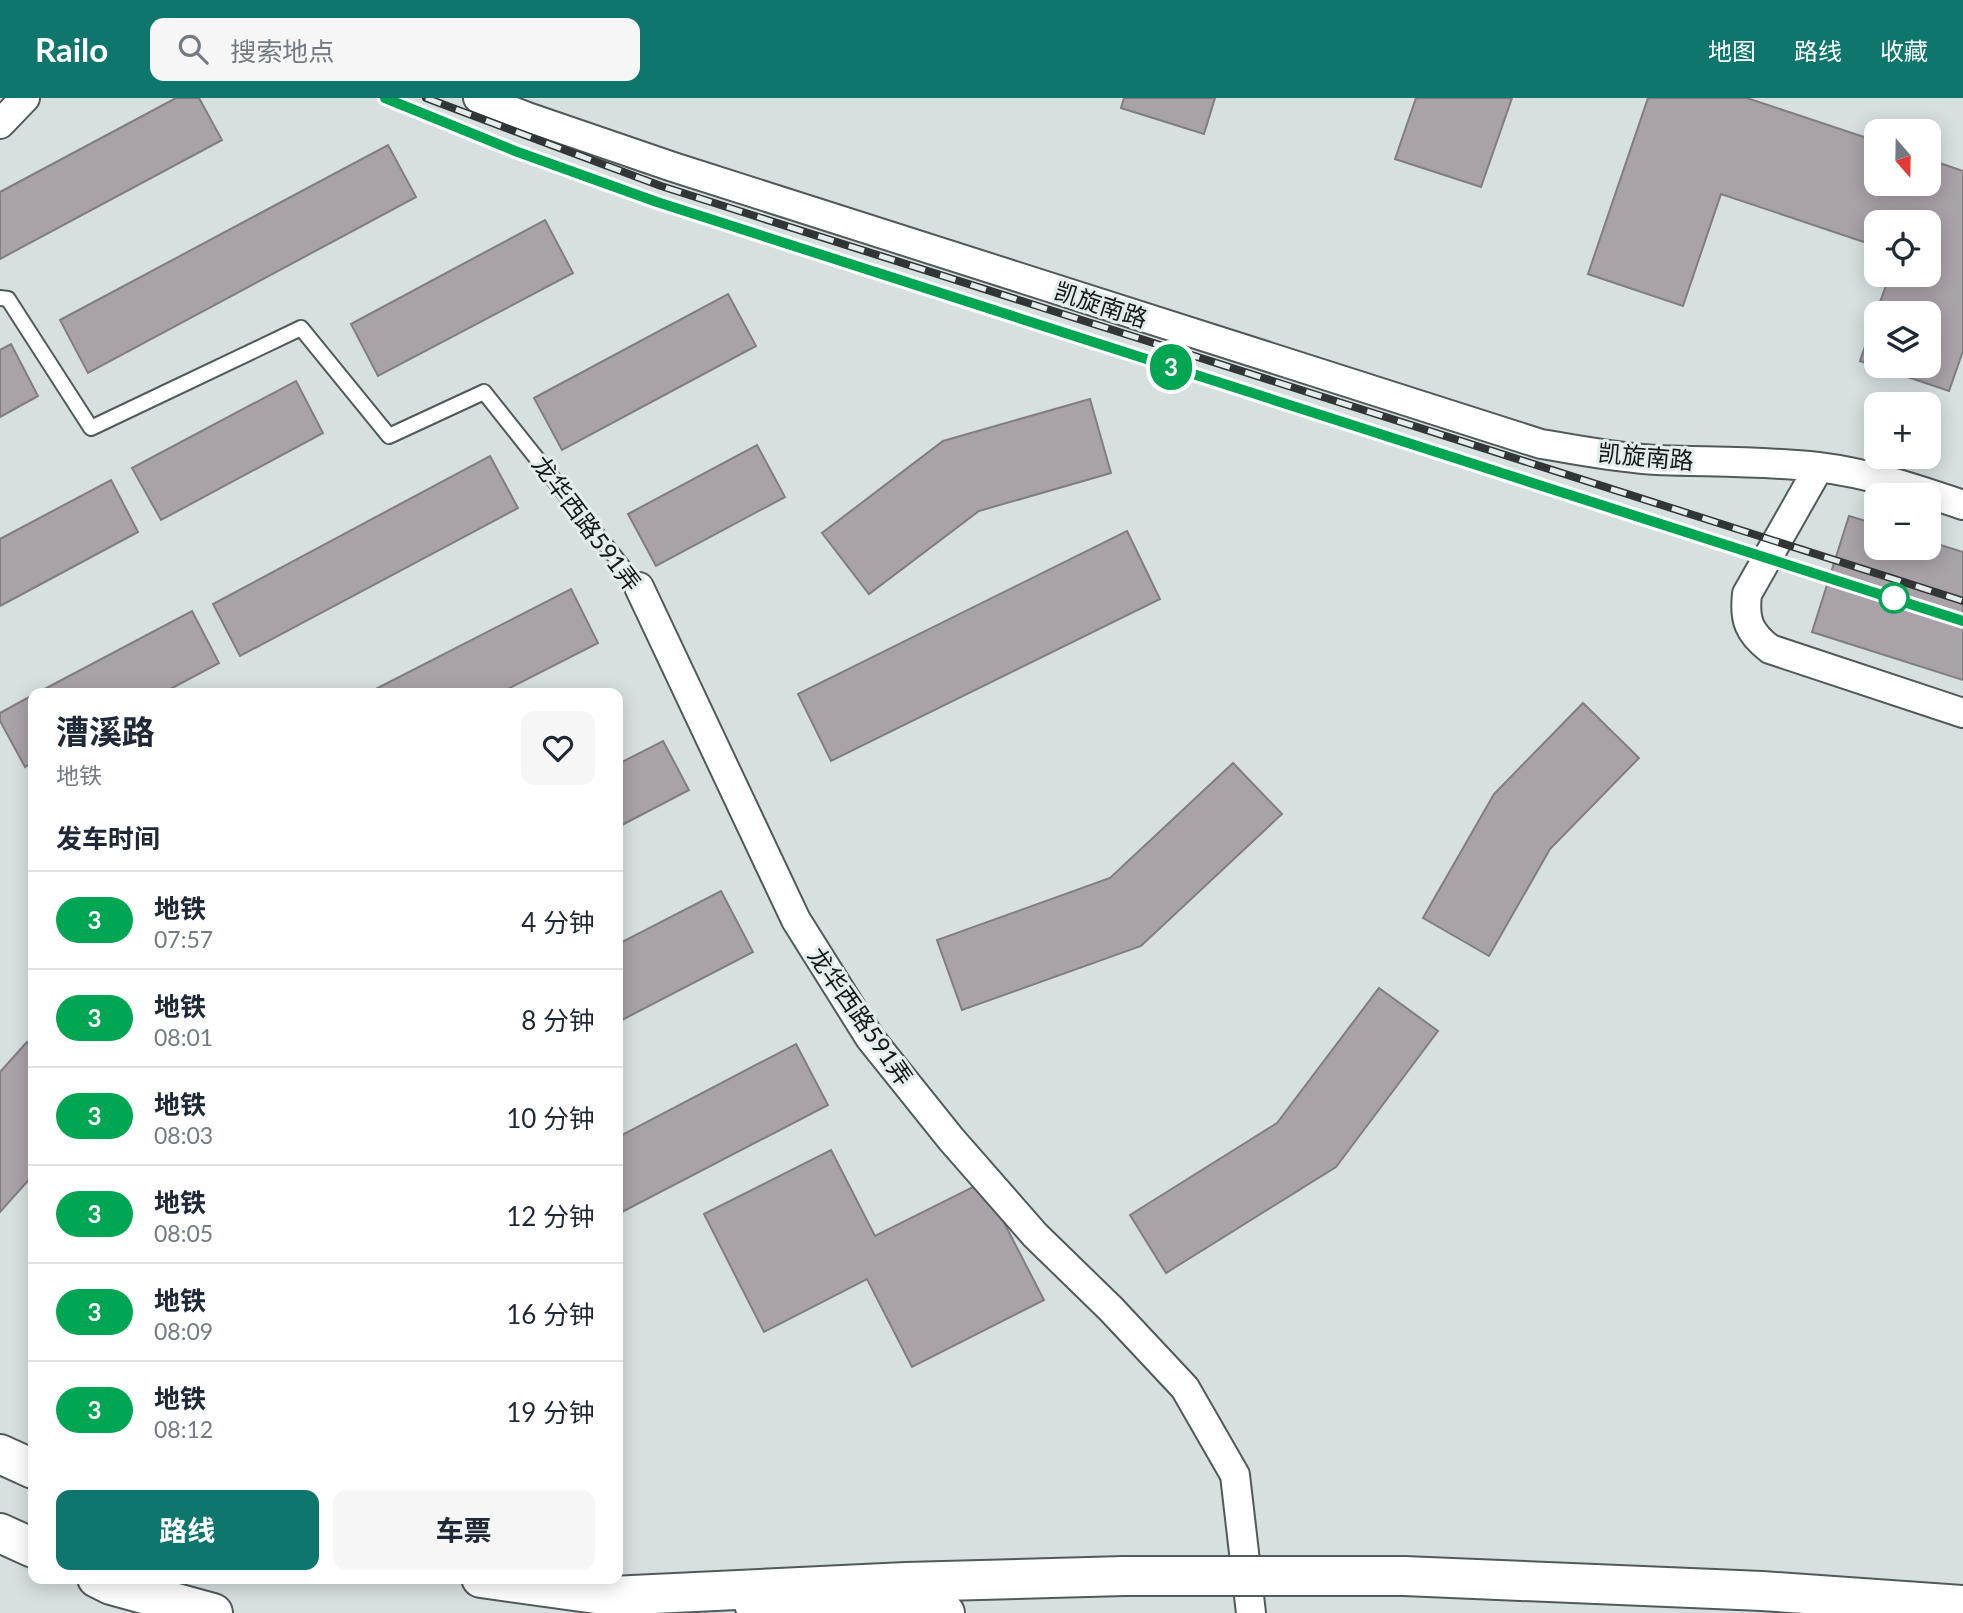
<!DOCTYPE html>
<html lang="zh">
<head>
<meta charset="utf-8">
<style>
  body { margin:0; font-family:Lato,"Noto Sans SC",sans-serif; background:#f6f6f7; color:#1f2937; height:100vh; display:flex; flex-direction:column; font-size:26px; white-space:nowrap }
  * { box-sizing:border-box; margin:0 }
  p { font-size:23px; color:#747a83 }
  .icon { flex:none; width:38px; height:38px; fill:none; stroke:currentColor; stroke-width:2; stroke-linecap:round; stroke-linejoin:round }
  .map { position:relative; flex:1; overflow:hidden }
  .sheet { position:absolute; left:28px; top:590px; width:595px; height:896px; display:flex; flex-direction:column; background:#fff; border-radius:14px; box-shadow:0 4px 18px #0003 }
  .sheet>* { flex:none }
  .badge { padding:0 14px; border-radius:23px; font-size:24px; line-height:46px }
  .needle { width:46px; rotate:160deg }
  .buttons { position:absolute; left:1864px; top:21px; display:grid; gap:14px }
  .buttons a { display:grid; place-items:center; width:77px; height:77px; border-radius:14px; background:#fff; box-shadow:0 4px 18px #0003; font-size:35px }
  .map>.badge { position:absolute; translate:-50% -50%; box-shadow:0 0 0 4px #fff }
  h2 { padding:0 28px; font-size:26px; line-height:63px }
  .round { display:grid; place-items:center; flex:none; width:74px; height:74px; border-radius:14px; background:#f6f6f7 }
  .head { display:flex; align-items:center; justify-content:space-between; height:119px; padding:0 28px }
  h1 { font-size:33px; font-weight:700; line-height:52px }
  .button { display:flex; gap:14px; margin-top:auto; padding:14px 28px }
  .button a { flex:1; height:80px; border-radius:14px; background:#0f766e; color:#fff; font-size:28px; font-weight:700; line-height:80px; text-align:center }
  .button a+a { background:#f6f6f7; color:#1f2937 }
  ul { padding:0; list-style:none }
  li { display:flex; align-items:center; gap:21px; height:98px; padding:0 28px; border-top:2px solid #e0e1e3 }
  li div { flex:1 }
  li b { display:block; font-size:26px }
  li em { font-style:normal }
  li .badge { min-width:77px; font-weight:700; text-align:center }
  header { display:flex; align-items:center; gap:42px; box-sizing:border-box; height:98px; padding:0 35px; background:#0f766e; color:#fff }
  header strong { font-size:33px }
  nav { display:flex; gap:38px; margin-inline-start:auto; font-size:24px }
  .search { width:490px; height:63px; background:#f6f6f7; display:flex; align-items:center; gap:18px; box-sizing:border-box; padding:0 24px; border-radius:14px; color:#747a83; font-size:26px }
  .map>svg:first-child { display:block }
</style>
</head>
<body>
<header>
<strong>Railo</strong>
<div class="search"><svg class="icon" aria-label="search" viewBox="0 0 24 24"><circle cx="10" cy="10" r="6"/><path d="M15 15l6 6"/></svg>搜索地点</div>
<nav><a>地图</a><a>路线</a><a>收藏</a></nav>
</header>
<div class="map">
<svg width="1963" height="1515" viewBox="0 0 1963 1515">
  <rect width="100%" height="100%" fill="#d6e1df"/>
  <path fill="#a9a2a9" stroke="#827c83" stroke-width="2" d="M176 0H199L222 42 0 161V94Z
    M1124 0H1215L1204 36 1121 10Z
    M1416 0H1512L1481 89 1395 61Z
    M1648 0H1747L1876 43V86H1928V61L1963 73V253L1949 293 1860 263 1876 216V268H1928V215H1876L1890 177H1928V124H1876V148L1721 96 1683 208 1588 176Z
    M388 47 416 99 88 275 60 222Z
    M545 122 573 175 378 278 351 226Z
    M728 196 756 248 562 352 534 300Z
    M11 246 38 298 0 319V252Z
    M296 283 323 335 161 422 132 370Z
    M1090 301 1111 375 979 413 869 496 822 435 943 343Z
    M757 347 785 399 656 468 628 416Z
    M490 358 518 410 240 558 213 506Z
    M111 382 138 434 0 508V441Z
    M1849 418 1876 426V450H1928V443L1963 454V582L1812 534Z
    M1127 433 1160 501 831 663 798 596Z
    M571 491 598 545 500 595H368Z
    M192 513 219 565 163 595H37Z
    M33 597V664L25 669 0 623V615Z
    M1583 605 1639 660 1550 751 1489 858 1423 820 1494 696Z
    M663 643 689 692 618 729V666Z
    M1233 665 1282 716 1141 848 962 912 937 842 1110 780Z
    M721 793 753 854 618 924V846Z
    M1379 890 1438 933 1336 1069 1166 1175 1130 1117 1277 1025Z
    M27 944 33 949V1077L0 1114V974Z
    M796 946 828 1007 618 1116V1039Z
    M831 1052 875 1138 983 1084 1044 1202 912 1269 867 1181 764 1234 704 1116Z"/>
  <g fill="none" stroke-linecap="round" stroke-linejoin="round">
    <g stroke="#505a58" stroke-width="18">
      <path id="service" d="M0 200 8 201 91 330 301 230 389 338 484 294 639 489"/>
    </g>
    <g stroke="#505a58" stroke-width="32">
      <path id="minor" d="M478 0 530 20 673 69 1541 346C1579 352 1618 360 1657 362 1711 364 1765 363 1818 369 1868 375 1916 391 1963 407
        M0 26 25 0
        M1819 369 1747 496C1744 522 1749 535 1770 551L1963 615
        M639 489 796 822 870 940 951 1041 1035 1137 1111 1211 1185 1290 1235 1377 1251 1515"/>
    </g>
    <g stroke="#505a58" stroke-width="42">
      <path id="primary" d="M0 1356 33 1371
        M0 1435 33 1450
        M97 1480 111 1487 213 1515
        M481 1480 611 1498 645 1500
        M754 1506 945 1515"/>
    </g>
    <g stroke="#505a58" stroke-width="42">
      <path id="trunk" d="M611 1498 906 1484 1124 1478"/>
    </g>
    <use href="#service" stroke="#fff" stroke-width="14"/>
    <use href="#minor" stroke="#fff" stroke-width="28"/>
    <use href="#primary" stroke="#fff" stroke-width="38"/>
    <use href="#trunk" stroke="#fff" stroke-width="38"/>
    <g stroke="#313535" stroke-width="8">
      <path id="rail" d="M385 0 515 53 657 104 1963 522
        M426 0 661 88 1963 503"/>
    </g>
    <use href="#rail" stroke="#e3eeec" stroke-width="5" stroke-dasharray="16" stroke-linecap="butt"/>
    <g stroke="#505a58" stroke-width="42" stroke-linecap="butt">
      <path id="trunk-bridge" d="M1124 1478H1404L1762 1493 1963 1507"/>
    </g>
    <use href="#trunk-bridge" stroke="#fff" stroke-width="38"/>
  </g>
  <g fill="none" stroke-linecap="round" stroke-linejoin="round">
    <g stroke="#fff" stroke-width="16">
      <path id="line" d="M385 0 515 53 657 104 1963 523"/>
    </g>
    <use href="#line" stroke="#00a651" stroke-width="10"/>
  </g>
  <circle fill="#fff" stroke="#00a651" stroke-width="3.5" cx="1894" cy="500" r="14"/>
  <g text-anchor="middle" dominant-baseline="central" stroke-width="6" stroke-linejoin="round" paint-order="stroke">
    <g font-size="24" fill="#151818" stroke="#e3eeec">
      <text transform="translate(1101 206) rotate(18)">凯旋南路</text>
      <text transform="translate(1646 358) rotate(5)">凯旋南路</text>
      <text transform="translate(587 425) rotate(53)">龙华西路591弄</text>
      <text transform="translate(861 918) rotate(55)">龙华西路591弄</text>
    </g>
  </g>
</svg>
<div class="buttons">
<a><svg class="needle" viewBox="-14 -14 28 28"><path d="M0-13l5 13h-10z" fill="#e53935"/><path d="M0 13l5-13h-10z" fill="#747a83"/></svg></a>
<a><svg class="icon" aria-label="locate" viewBox="0 0 24 24"><circle cx="12" cy="12" r="6"/><path d="M12 2v4M12 18v4M2 12h4M18 12h4"/></svg></a>
<a><svg class="icon" aria-label="layers" viewBox="0 0 24 24"><path d="M12 4l9 5-9 5-9-5zM3 14l9 5 9-5"/></svg></a>
<a>+</a>
<a>−</a>
</div>
<b class="badge" style="left:1171px;top:269px;background:#00a651;color:#fff">3</b>
<section class="sheet">
<div class="head"><div><h1>漕溪路</h1><p>地铁</p></div><a class="round"><svg class="icon" aria-label="heart" viewBox="0 0 24 24"><path d="M12 20l-8-8c-3-5 5-10 8-4 3-6 11-1 8 4z"/></svg></a></div>
<h2>发车时间</h2>
<ul>
<li><span class="badge" style="background:#00a651;color:#fff">3</span><div><b>地铁</b><p>07:57</p></div><em>4 分钟</em></li>
<li><span class="badge" style="background:#00a651;color:#fff">3</span><div><b>地铁</b><p>08:01</p></div><em>8 分钟</em></li>
<li><span class="badge" style="background:#00a651;color:#fff">3</span><div><b>地铁</b><p>08:03</p></div><em>10 分钟</em></li>
<li><span class="badge" style="background:#00a651;color:#fff">3</span><div><b>地铁</b><p>08:05</p></div><em>12 分钟</em></li>
<li><span class="badge" style="background:#00a651;color:#fff">3</span><div><b>地铁</b><p>08:09</p></div><em>16 分钟</em></li>
<li><span class="badge" style="background:#00a651;color:#fff">3</span><div><b>地铁</b><p>08:12</p></div><em>19 分钟</em></li>
</ul>
<div class="button"><a>路线</a><a>车票</a></div>
</section>
</div>
</body>
</html>
